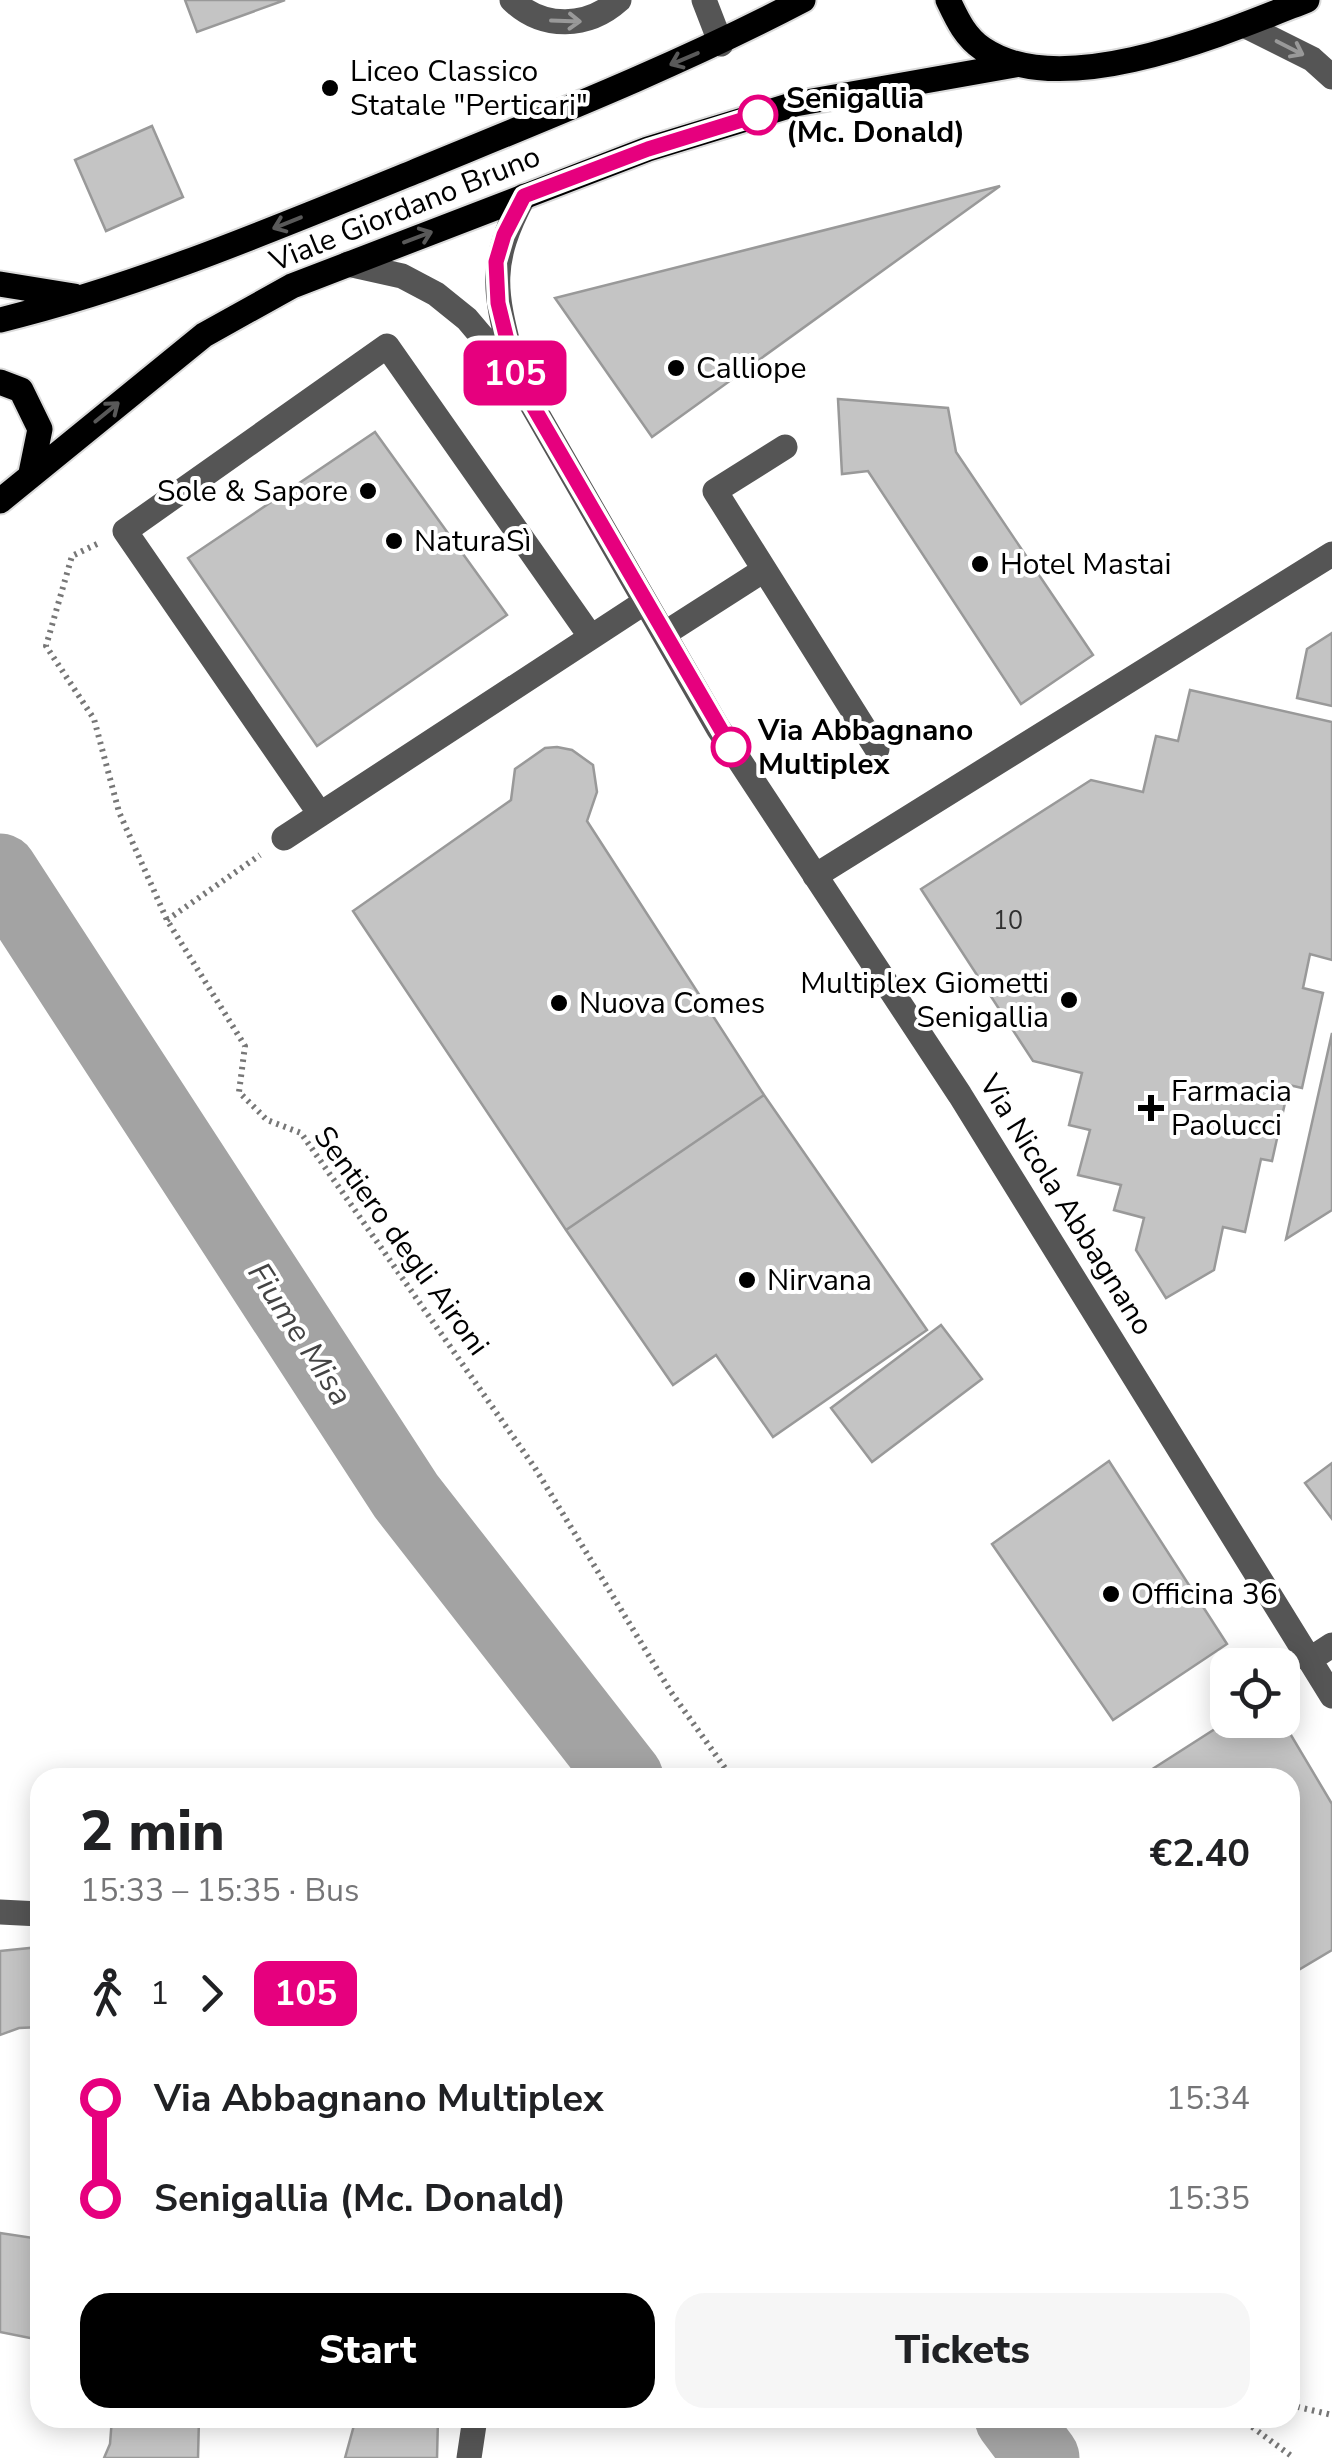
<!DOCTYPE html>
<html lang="en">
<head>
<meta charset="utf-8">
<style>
  body { margin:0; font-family:"Nunito Sans",sans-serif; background:#f6f6f6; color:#202124; height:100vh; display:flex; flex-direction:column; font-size:38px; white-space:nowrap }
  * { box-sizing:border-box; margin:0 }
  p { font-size:32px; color:#757577 }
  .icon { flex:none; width:55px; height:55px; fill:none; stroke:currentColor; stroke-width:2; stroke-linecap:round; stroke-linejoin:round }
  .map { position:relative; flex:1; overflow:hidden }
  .drawer { position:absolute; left:30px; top:1768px; width:1270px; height:660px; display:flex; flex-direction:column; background:#fff; border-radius:30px; box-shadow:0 5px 25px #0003 }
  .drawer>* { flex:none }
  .badge { padding:0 20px; border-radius:15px; font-size:35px; line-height:65px }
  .fabs { position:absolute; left:1210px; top:1648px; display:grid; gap:20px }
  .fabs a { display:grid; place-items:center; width:90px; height:90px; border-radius:20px; background:#fff; box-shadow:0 5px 25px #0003; font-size:50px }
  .map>.badge { position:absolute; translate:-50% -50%; box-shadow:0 0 0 5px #fff }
  .legs { display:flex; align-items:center; gap:15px; height:110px; padding:0 50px; font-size:32px }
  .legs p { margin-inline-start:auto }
  .headline { display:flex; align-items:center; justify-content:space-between; height:170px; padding:0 50px }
  h1 { font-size:55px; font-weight:800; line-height:75px }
  .button { display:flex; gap:20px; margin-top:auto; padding:20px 50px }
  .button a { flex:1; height:115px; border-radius:30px; background:#000; color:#fff; font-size:40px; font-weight:800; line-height:115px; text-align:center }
  .button a+a { background:#f6f6f6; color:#202124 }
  ul { padding:0 50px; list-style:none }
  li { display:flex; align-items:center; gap:35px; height:100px; font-size:38px }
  li i { display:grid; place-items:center; width:15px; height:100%; margin:0 12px; background:currentColor }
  li i::after { content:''; width:25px; height:25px; margin:-12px; border:8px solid; border-radius:50%; background:#fff }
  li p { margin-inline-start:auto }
  li:first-child i { background:linear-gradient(#0000 50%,currentColor 0) }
  li:last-child i { background:linear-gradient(currentColor 50%,#0000 0) }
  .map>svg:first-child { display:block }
</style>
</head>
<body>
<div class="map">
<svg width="1332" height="2458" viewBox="0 0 1332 2458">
  <rect width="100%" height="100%" fill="#fff"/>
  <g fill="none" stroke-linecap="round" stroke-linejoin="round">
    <path stroke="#a3a3a3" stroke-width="75" d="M0 871 406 1496 626 1778
      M1012 2418 1042 2458"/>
  </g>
  <path fill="#c4c4c4" stroke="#999" stroke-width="2.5" d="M185 0H285L197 32Z
    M152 126 183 197 106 231 75 160Z
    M1000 186 652 437 555 298Z
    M838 399 948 408 956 452 1093 655 1021 704 868 471 842 474Z
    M375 432 507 615 317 746 188 558Z
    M1332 633V706L1297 698 1307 649Z
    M1190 690 1332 722V960L1310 954 1303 988 1323 993 1302 1088 1289 1085 1272 1161 1261 1159 1245 1232 1223 1227 1214 1270 1166 1298 1136 1250 1144 1218 1114 1210 1121 1185 1078 1175 1090 1130 1069 1125 1082 1073 1033 1061 921 889 1091 780 1143 792 1156 736 1178 741Z
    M557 747 572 750 593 765 597 792 587 821 764 1095 566 1230 353 911 511 800 515 769 545 748Z
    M1332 1033V1210L1286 1239Z
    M764 1095 927 1330 773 1437 716 1355 673 1385 566 1230Z
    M941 1325 982 1379 872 1462 831 1408Z
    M1109 1461 1227 1644 1113 1720 992 1544Z
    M1332 1463V1519L1305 1483Z
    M1229 1720H1282L1332 1804V1950L1290 1975V1778L1143 1775Z
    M40 1947V2027L19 2028 0 2035V1951Z
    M0 2233 40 2239V2340L0 2332Z
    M112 2418H199L198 2458H104L110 2444Z
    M356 2418H438L437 2458H345Z"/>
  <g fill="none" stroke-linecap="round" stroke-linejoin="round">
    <g stroke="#dbdbdb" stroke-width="29">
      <path id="major" d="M948 0C957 19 965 37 983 49 1063 103 1226 32 1307 0
        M0 284 74 296
        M0 320C143 285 278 227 414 172 545 118 677 66 803 0
        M0 382 21 390 40 429 31 473
        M0 501 204 335 292 286 648 149 795 104 1015 65"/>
    </g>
    <path stroke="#777" stroke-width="6" stroke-dasharray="2.5 5" stroke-linecap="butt" d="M97 544 72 556 46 646 94 719 119 812 167 920 245 1046 239 1092 267 1120 301 1133 535 1468 671 1692 732 1778
      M167 920 260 855
      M1290 2405 1332 2415
      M1240 2418 1294 2458"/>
    <path stroke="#555" stroke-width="25" d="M512 0C543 30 588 28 619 0
      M704 0 721 44
      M1244 25 1312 59 1332 77
      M348 264 402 276 436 294 467 319 516 377 718 728 960 1095 1332 1696
      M515 372C496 295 485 269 524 196
      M785 447 715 491 877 749
      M664 634 764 570
      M320 814 125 531 387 346 591 637
      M284 838 645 602
      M815 876 1332 554
      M1309 1660 1332 1645
      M0 1912 40 1914
      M469 2458 475 2418"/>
    <use href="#major" stroke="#000" stroke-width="25"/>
  </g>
  <defs><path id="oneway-shaft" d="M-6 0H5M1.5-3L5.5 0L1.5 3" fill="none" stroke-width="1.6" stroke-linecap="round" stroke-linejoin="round" transform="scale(2.5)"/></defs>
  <g stroke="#999">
    <use href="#oneway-shaft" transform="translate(566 21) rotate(2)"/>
    <use href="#oneway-shaft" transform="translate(1290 48) rotate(27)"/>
  </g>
  <g stroke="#595959">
    <use href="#oneway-shaft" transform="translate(684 59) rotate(157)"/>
    <use href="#oneway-shaft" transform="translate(287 223) rotate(158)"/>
    <use href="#oneway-shaft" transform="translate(418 237) rotate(-21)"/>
    <use href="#oneway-shaft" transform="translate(107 412) rotate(-39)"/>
  </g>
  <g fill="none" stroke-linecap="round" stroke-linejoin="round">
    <g stroke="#fff" stroke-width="22">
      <path id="line-1" d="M731 747 516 377 498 303 496 262 504 235 524 196 648 149 758 115"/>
    </g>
    <use href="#line-1" stroke="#e6007e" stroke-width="15"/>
  </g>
  <g fill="#000" stroke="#fff" stroke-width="4">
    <circle cx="330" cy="88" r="10"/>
    <circle cx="676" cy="368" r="10"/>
    <circle cx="368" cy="491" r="10"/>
    <circle cx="394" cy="541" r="10"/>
    <circle cx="980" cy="564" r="10"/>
    <circle cx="1069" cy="1000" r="10"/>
    <circle cx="559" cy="1003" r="10"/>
    <path d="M1146 1093h10v10h10v10h-10v10h-10v-10h-10v-10h10z"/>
    <circle cx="747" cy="1280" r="10"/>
    <circle cx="1111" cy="1594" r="10"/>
  </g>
  <g fill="#fff" stroke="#e6007e" stroke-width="5">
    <circle cx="758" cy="115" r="18"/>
    <circle cx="731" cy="747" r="18"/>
  </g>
  <g text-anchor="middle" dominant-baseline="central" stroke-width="8" stroke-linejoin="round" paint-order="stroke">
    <g font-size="25" fill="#313131">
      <text x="1008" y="921">10</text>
    </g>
    <g font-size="30" fill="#000" stroke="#fff" text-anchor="start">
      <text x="350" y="71">Liceo Classico<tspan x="350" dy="34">Statale "Perticari"</tspan></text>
      <text x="696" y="368">Calliope</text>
      <text x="348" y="491" text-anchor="end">Sole &amp; Sapore</text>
      <text x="414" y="541">NaturaSì</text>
      <text x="1000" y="564">Hotel Mastai</text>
      <text x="1049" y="983" text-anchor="end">Multiplex Giometti<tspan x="1049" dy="34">Senigallia</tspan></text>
      <text x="579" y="1003">Nuova Comes</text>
      <text x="1171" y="1091">Farmacia<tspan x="1171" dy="34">Paolucci</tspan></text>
      <text x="767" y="1280">Nirvana</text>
      <text x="1131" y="1594">Officina 36</text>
    </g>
    <g font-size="30" font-weight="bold" fill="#000" stroke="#fff" text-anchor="start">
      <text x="786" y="98">Senigallia<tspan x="786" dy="34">(Mc. Donald)</tspan></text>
      <text x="758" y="730">Via Abbagnano<tspan x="758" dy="34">Multiplex</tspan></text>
    </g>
    <g font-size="30" fill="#000" stroke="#fff">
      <text transform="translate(405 209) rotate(-22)">Viale Giordano Bruno</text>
      <text transform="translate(1066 1205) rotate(58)">Via Nicola Abbagnano</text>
      <text transform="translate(401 1241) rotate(54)">Sentiero degli Aironi</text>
    </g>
    <g font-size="32" font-style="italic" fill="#444" stroke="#fff">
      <text transform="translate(300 1334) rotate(57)">Fiume Misa</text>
    </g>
  </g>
</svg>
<div class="fabs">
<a><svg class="icon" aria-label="locate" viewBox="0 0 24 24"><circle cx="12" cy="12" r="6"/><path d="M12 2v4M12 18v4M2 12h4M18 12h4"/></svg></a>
</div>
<b class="badge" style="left:515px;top:373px;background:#e6007e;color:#fff">105</b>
<section class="drawer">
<div class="headline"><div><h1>2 min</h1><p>15:33 – 15:35 · Bus</p></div><b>€2.40</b></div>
<div class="legs"><svg class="icon" aria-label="walk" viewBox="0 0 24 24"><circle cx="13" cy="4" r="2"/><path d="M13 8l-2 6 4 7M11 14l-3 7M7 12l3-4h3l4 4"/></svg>1<svg class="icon" aria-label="forward" viewBox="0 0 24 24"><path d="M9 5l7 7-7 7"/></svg><b class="badge" style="background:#e6007e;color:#fff">105</b></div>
<ul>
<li><i style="color:#e6007e"></i><b>Via Abbagnano Multiplex</b><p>15:34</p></li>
<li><i style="color:#e6007e"></i><b>Senigallia (Mc. Donald)</b><p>15:35</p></li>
</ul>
<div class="button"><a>Start</a><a>Tickets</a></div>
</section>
</div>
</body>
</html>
